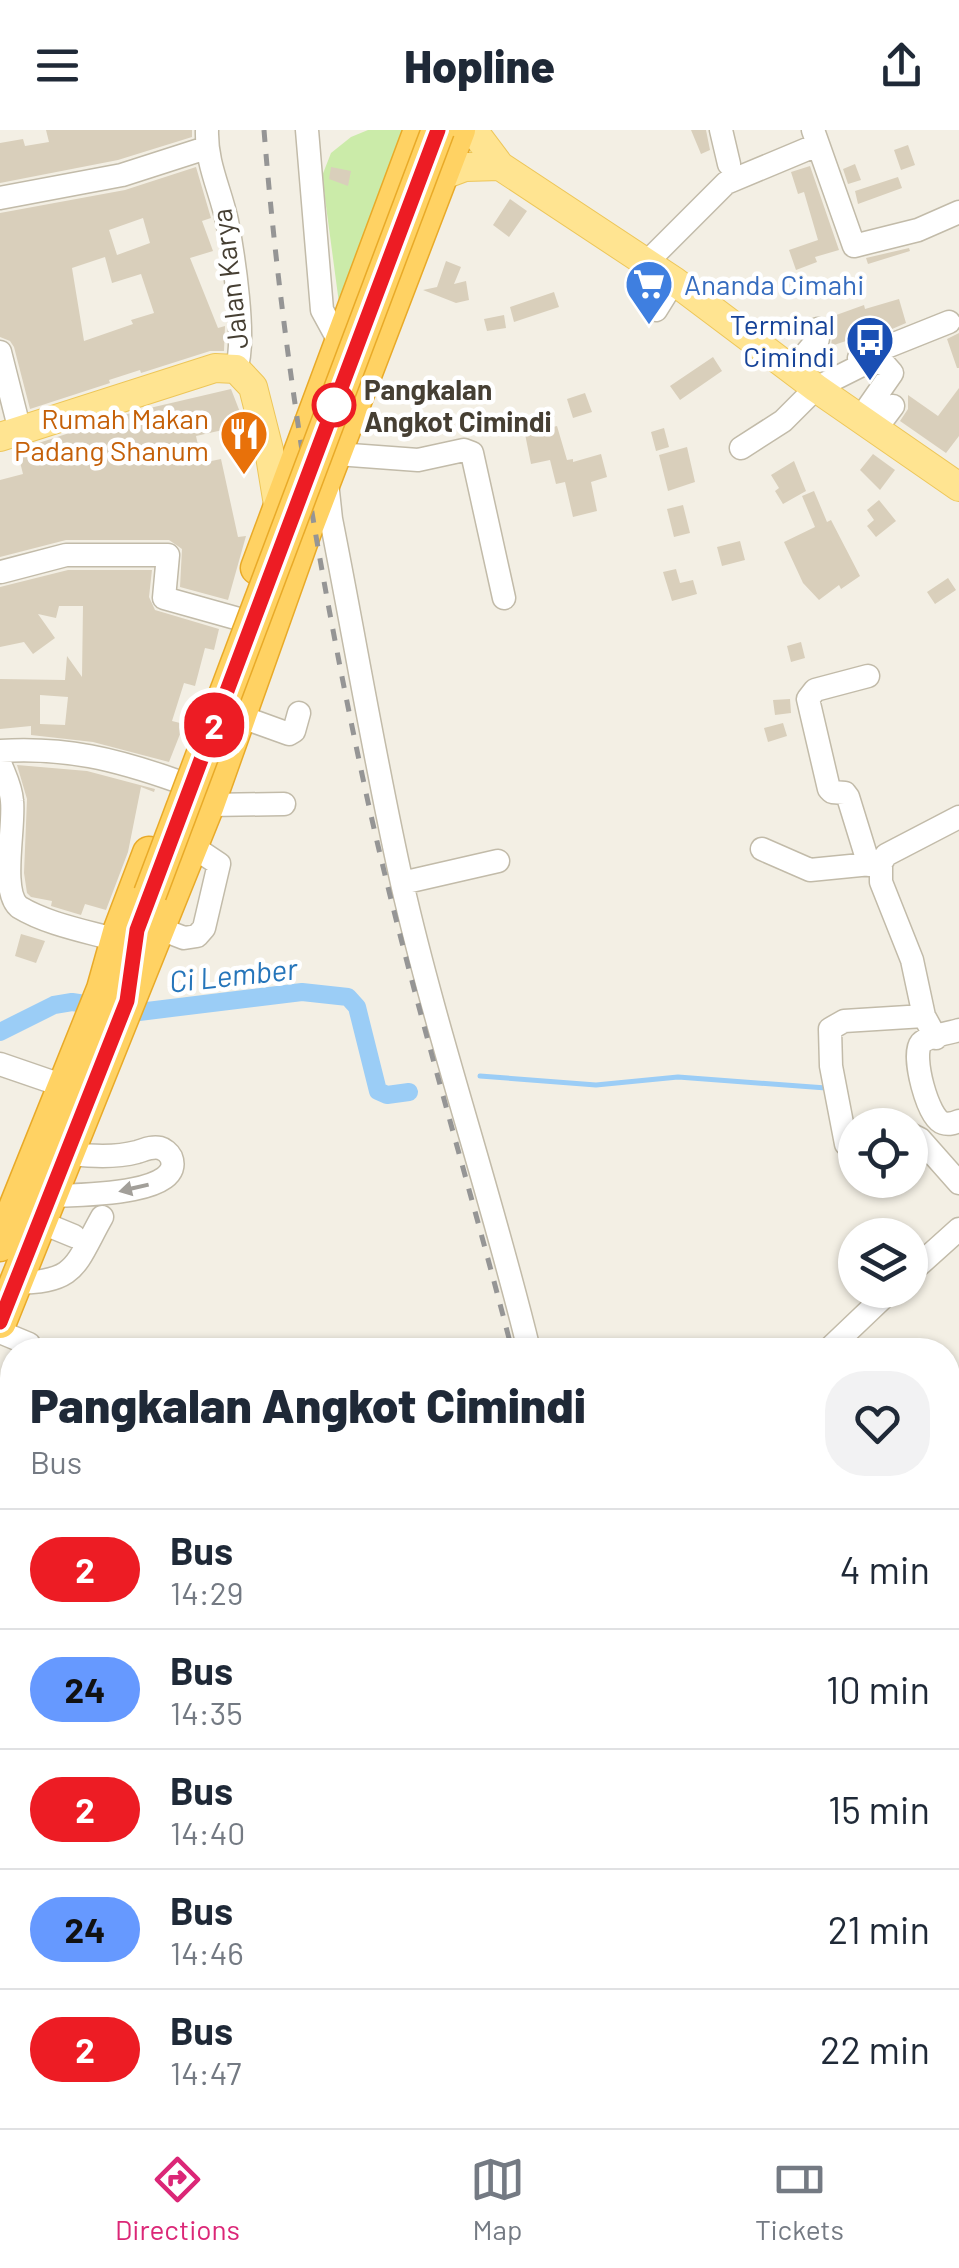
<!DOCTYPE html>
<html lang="en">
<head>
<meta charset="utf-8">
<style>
  body { margin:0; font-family:Barlow,sans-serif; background:#f2f2f3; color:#1f2937; height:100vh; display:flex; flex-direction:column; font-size:38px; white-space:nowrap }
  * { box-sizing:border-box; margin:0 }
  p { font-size:32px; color:#747a83 }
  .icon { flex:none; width:55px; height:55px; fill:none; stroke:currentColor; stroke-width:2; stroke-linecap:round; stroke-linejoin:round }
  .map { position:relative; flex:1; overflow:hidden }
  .drawer { position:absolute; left:0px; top:1208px; width:960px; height:792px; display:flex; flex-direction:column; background:#fff; border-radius:40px 40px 0 0; box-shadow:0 2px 8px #0004 }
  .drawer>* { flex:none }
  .badge { padding:0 20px; border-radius:32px; font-size:35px; line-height:65px }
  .fabs { position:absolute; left:838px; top:978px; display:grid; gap:20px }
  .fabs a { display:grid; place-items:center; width:90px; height:90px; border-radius:50%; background:#fff; box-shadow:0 2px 8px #0004; font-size:50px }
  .map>.badge { position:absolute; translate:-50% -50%; box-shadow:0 0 0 5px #fff }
  .round { display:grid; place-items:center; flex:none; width:105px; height:105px; border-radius:40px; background:#f2f2f3 }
  .head { display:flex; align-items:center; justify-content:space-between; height:170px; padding:0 30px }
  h1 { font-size:48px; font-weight:800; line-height:75px }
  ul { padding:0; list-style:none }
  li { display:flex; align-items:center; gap:30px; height:120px; padding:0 30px; border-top:2px solid #e0e1e3 }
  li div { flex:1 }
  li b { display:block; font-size:38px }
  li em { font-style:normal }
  li .badge { min-width:110px; font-weight:700; text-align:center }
  header { display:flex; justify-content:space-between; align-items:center; height:130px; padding:0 30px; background:#fff; font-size:45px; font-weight:800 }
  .menu { display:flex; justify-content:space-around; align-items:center; height:140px; border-top:2px solid #e0e1e3; background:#fff; font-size:28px; color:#747a83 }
  .menu a { display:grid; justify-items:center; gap:5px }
  .menu .selected { color:#db2777 }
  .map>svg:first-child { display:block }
</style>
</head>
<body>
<header><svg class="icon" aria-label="menu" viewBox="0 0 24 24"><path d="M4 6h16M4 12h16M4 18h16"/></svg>Hopline<svg class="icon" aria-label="share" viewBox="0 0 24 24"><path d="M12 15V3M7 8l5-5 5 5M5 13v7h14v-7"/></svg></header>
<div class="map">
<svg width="959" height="1998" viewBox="0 0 959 1998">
  <rect width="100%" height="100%" fill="#f3efe4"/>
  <path fill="#cbeba9" d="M368 0H408L341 188 322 46 331 23 351 7Z
    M959 1242V1334L948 1305V1247Z"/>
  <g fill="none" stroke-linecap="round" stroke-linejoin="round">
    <path stroke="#9bcdf6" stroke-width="5" d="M480 946 596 955 678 947 826 958"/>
    <path stroke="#9bcdf6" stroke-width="18" d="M0 902 54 875 72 872 139 882 302 862 348 867 357 877 378 961 387 965 409 962"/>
  </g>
  <path fill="#d9cfbb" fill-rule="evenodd" d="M46 0H192V7L118 30 0 53V13L23 9 25 16 49 12Z
    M691 0H706L710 20 701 24Z
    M908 15 915 35 901 40 894 20Z
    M855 34 861 50 848 54 843 39Z
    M810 36 839 120 815 127 817 132 796 140 789 120 818 110 804 62 798 64 791 42Z
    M196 37 211 88 202 91 213 121 190 128 218 198 225 196 224 221H210L141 243 140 240 109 250 110 253 30 279 14 217 10 211 0 207V83L125 60ZM143 88 150 113 117 125 109 100ZM105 127 112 153 141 144 154 183 131 190 133 194 84 211 72 138Z
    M331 37 351 41 348 56 329 49Z
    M898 47 902 58 858 74 855 61Z
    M510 69 527 81 509 107 493 95Z
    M909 118 910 121 868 134 866 128Z
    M446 131 461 137 454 154 466 151 469 170 456 173 423 160 437 157Z
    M554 162 559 177 514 192 510 177Z
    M899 169 906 193 848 218 846 211 831 216 833 199 828 188 864 175 865 179Z
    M504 185 506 198 487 201 484 189Z
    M959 203V238H957L947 209Z
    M713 227 722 241 680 270 670 256Z
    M959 258V306L946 323 900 291 908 279V265L938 286Z
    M231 259 245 295 196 306 202 333 221 329 238 407 246 406 228 470 180 457 182 419 169 410H66L0 427V350L23 344 17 320 137 281Z
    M585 263 592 282 573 288 567 269Z
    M557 296 567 330 573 329V332L601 324 607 347 591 352 597 381 573 387 565 352 556 354 550 330 531 334 525 304Z
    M664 298 669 317 656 321 651 302Z
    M687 317 695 352 668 361 659 325Z
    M873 324 895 340 880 360 860 340Z
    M794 331 806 361 783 374 775 361 779 358 771 345Z
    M814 361 827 392 831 390 860 446 841 459 839 455 819 470 803 453 784 412 815 397 802 366Z
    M879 370 896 391 876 407 867 396 874 390 867 380Z
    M683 375 690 403 674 407 667 379Z
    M740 411 745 430 722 436 717 417Z
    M676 439 680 453 693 450 697 464 672 471 663 442Z
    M68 440H152L149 467 155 480 219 499 214 520 205 518 195 556 184 553 172 591 184 594 169 632 93 612 31 605V596L0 599V549L65 550 67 526 82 547 83 476H59L56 488 38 484 55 508 33 524 24 512 0 517V457ZM40 565 68 567 65 595 40 594Z
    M948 448 956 460 935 474 927 462Z
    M801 512 805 528 791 532 787 516Z
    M790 569 791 583 775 585 773 570Z
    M783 593 787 606 768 612 764 598Z
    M17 635 87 641 155 659 154 662 141 657 128 722 106 780 85 774 81 785 51 776 52 771 31 767 27 763 24 743 27 669Z
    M21 804 45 811 36 833 15 826Z
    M0 1777H12V1904L0 1905Z
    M0 1976 12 1981V1998H0Z"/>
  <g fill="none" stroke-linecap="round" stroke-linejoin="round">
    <g stroke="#c2bba9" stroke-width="25">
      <path id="minor" d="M207 0C206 33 220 59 227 91 233 123 247 211 236 239
        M307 0 322 180 340 213
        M721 0 729 34
        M813 0 854 116 918 100 959 82
        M0 68 122 45 206 18
        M646 133 726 53 817 15
        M656 180 674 151
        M0 222 20 301
        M859 228 949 192
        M792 240 818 209V199
        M875 300 893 276
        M741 318 783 291 816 258 872 230 885 235 892 243 860 289
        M337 324 418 330 464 320 472 323 504 468
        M327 352 331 389C355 510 375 632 402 753 438 910 491 1063 529 1220
        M1 442 66 425H168L164 468 239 489
        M868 546 815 560 808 569 829 659 832 662 845 663 848 667 869 735
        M239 586 289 604 294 601 299 583
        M0 621C66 617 115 629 177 651
        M0 633C5 646 11 657 12 671 15 697 0 761 19 777 47 794 85 801 117 810
        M208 675 284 674
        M762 719 810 740 881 733
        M402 753 498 731
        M158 798 184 808 197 806 204 798 219 734 204 724 190 721
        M959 900C950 903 928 906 921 913 911 925 928 989 943 993 949 995 954 993 959 991
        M936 908 924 886 912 830 881 752V733L886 725 959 687
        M0 934 64 956
        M910 1004 920 1009 959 1053
        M855 1020 846 1014 831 936 830 899 844 891 924 886
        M51 1066C72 1065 187 1066 171 1027 169 1023 164 1019 160 1018 152 1016 144 1020 137 1022 114 1028 91 1026 67 1024
        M40 1092 74 1106
        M910 1143 959 1099
        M14 1153C77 1152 74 1137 102 1087
        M0 1202 29 1214
        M828 1220 891 1160
        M0 1274 12 1276
        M0 1351H1
        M3 1537 12 1535
        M948 1546 959 1543
        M0 1644 12 1654
        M0 1725 12 1726
        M948 1765 959 1797
        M0 1947 12 1953
        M226 1988 231 1998
        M673 1988 677 1998
        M726 1988 729 1998
        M468 1998 492 1988"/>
    </g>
    <g stroke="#edc659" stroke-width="30">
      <path id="major" d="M473 0 500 36 674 151 816 258 959 357
        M441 46 465 37 500 36
        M0 307 215 238 236 239 253 257 269 320 279 381"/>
    </g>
    <g stroke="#e9aa28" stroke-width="35">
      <path id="highway" d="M257 438 420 0
        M0 1115 103 859 119 802 149 723
        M0 1192 208 675 305 402 459 0"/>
    </g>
    <use href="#minor" stroke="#fff" stroke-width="22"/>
    <use href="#major" stroke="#ffe491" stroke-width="28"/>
    <use href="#highway" stroke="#ffd263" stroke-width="32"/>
    <path stroke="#959595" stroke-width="5" stroke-dasharray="12 12" stroke-linecap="butt" d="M264 0C282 226 320 451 368 672 409 856 465 1037 512 1220
      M711 1988 714 1998"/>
    <g stroke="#e9aa28" stroke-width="35" stroke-linecap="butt">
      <path id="highway-bridge" d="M150 764 438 0"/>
    </g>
    <use href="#highway-bridge" stroke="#ffd263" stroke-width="32"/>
  </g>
  <defs><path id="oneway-solid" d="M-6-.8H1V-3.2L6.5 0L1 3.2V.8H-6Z" transform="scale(2.5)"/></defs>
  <use fill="#a29f99" href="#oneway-solid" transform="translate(134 1058) rotate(167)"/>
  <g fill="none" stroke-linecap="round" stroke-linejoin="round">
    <g stroke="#fff" stroke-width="22">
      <path id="line" d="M0 1192 127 871 137 800 438 0"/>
    </g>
    <use href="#line" stroke="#ed1c24" stroke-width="15"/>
  </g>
  <defs>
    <g id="supermarket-pin" transform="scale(2.5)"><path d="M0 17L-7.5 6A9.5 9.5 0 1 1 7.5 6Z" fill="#3f7fe0" stroke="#fff"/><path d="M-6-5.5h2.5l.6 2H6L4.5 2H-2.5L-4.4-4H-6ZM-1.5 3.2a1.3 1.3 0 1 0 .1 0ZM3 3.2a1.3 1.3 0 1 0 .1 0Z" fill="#fff"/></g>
    <g id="bus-pin" transform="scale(2.5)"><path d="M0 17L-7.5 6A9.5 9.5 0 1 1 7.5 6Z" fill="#1a4fb4" stroke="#fff"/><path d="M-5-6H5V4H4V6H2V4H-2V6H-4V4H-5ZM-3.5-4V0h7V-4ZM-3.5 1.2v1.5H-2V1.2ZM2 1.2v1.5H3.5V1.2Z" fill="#fff"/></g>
    <g id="restaurant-pin" transform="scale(2.5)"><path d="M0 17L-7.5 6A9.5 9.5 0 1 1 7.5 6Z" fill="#e8710a" stroke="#fff"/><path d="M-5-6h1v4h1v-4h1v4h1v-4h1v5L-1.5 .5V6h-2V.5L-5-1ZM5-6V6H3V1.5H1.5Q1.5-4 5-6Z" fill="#fff"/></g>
  </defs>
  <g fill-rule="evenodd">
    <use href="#supermarket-pin" x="649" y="154"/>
    <use href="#bus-pin" x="870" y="210"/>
    <use href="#restaurant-pin" x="244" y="304"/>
  </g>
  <circle fill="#fff" stroke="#ed1c24" stroke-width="5" cx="334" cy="275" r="20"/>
  <g text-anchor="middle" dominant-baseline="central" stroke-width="9" stroke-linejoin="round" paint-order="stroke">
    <g font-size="28" fill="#463f33" stroke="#fff">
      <text transform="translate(229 149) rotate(-97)">Jalan Karya</text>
    </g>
    <g font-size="28" fill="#366cbe" stroke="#fff" text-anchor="start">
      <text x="684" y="154">Ananda Cimahi</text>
    </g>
    <g font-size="28" fill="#164399" stroke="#fff" text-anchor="end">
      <text x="835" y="194">Terminal<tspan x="835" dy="32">Cimindi</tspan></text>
    </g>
    <g font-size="28" font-weight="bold" fill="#463f33" stroke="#fff" text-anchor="start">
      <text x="364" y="259">Pangkalan<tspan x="364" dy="32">Angkot Cimindi</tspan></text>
    </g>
    <g font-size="28" fill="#c56008" stroke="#fff" text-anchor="end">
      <text x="209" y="288">Rumah Makan<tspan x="209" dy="32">Padang Shanum</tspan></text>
    </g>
    <g font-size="30" font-style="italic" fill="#2575ba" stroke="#fff">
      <text transform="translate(233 844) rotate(-6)">Ci Lember</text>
    </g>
  </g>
</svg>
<div class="fabs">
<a><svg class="icon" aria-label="locate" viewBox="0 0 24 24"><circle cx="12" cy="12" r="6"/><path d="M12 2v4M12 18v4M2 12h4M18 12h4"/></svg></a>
<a><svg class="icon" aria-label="layers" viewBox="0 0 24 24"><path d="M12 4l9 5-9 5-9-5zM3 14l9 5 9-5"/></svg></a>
</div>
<b class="badge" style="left:214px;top:595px;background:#ed1c24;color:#fff">2</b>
<section class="drawer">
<div class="head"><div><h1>Pangkalan Angkot Cimindi</h1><p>Bus</p></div><a class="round"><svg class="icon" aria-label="heart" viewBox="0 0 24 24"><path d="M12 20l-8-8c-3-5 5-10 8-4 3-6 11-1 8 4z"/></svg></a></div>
<ul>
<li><span class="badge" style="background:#ed1c24;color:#fff">2</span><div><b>Bus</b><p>14:29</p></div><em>4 min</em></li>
<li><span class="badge" style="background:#69f;color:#111">24</span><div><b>Bus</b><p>14:35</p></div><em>10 min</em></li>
<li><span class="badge" style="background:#ed1c24;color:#fff">2</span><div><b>Bus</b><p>14:40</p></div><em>15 min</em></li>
<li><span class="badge" style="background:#69f;color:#111">24</span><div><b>Bus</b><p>14:46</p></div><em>21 min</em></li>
<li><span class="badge" style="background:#ed1c24;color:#fff">2</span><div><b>Bus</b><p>14:47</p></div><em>22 min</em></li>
</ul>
</section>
</div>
<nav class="menu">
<a class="selected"><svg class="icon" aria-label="directions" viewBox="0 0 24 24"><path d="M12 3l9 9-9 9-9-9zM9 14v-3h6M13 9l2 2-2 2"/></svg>Directions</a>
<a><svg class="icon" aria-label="map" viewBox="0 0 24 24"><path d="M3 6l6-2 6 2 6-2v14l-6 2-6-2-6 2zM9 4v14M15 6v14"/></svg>Map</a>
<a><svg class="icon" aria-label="tickets" viewBox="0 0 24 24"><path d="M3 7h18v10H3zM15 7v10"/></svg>Tickets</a>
</nav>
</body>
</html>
